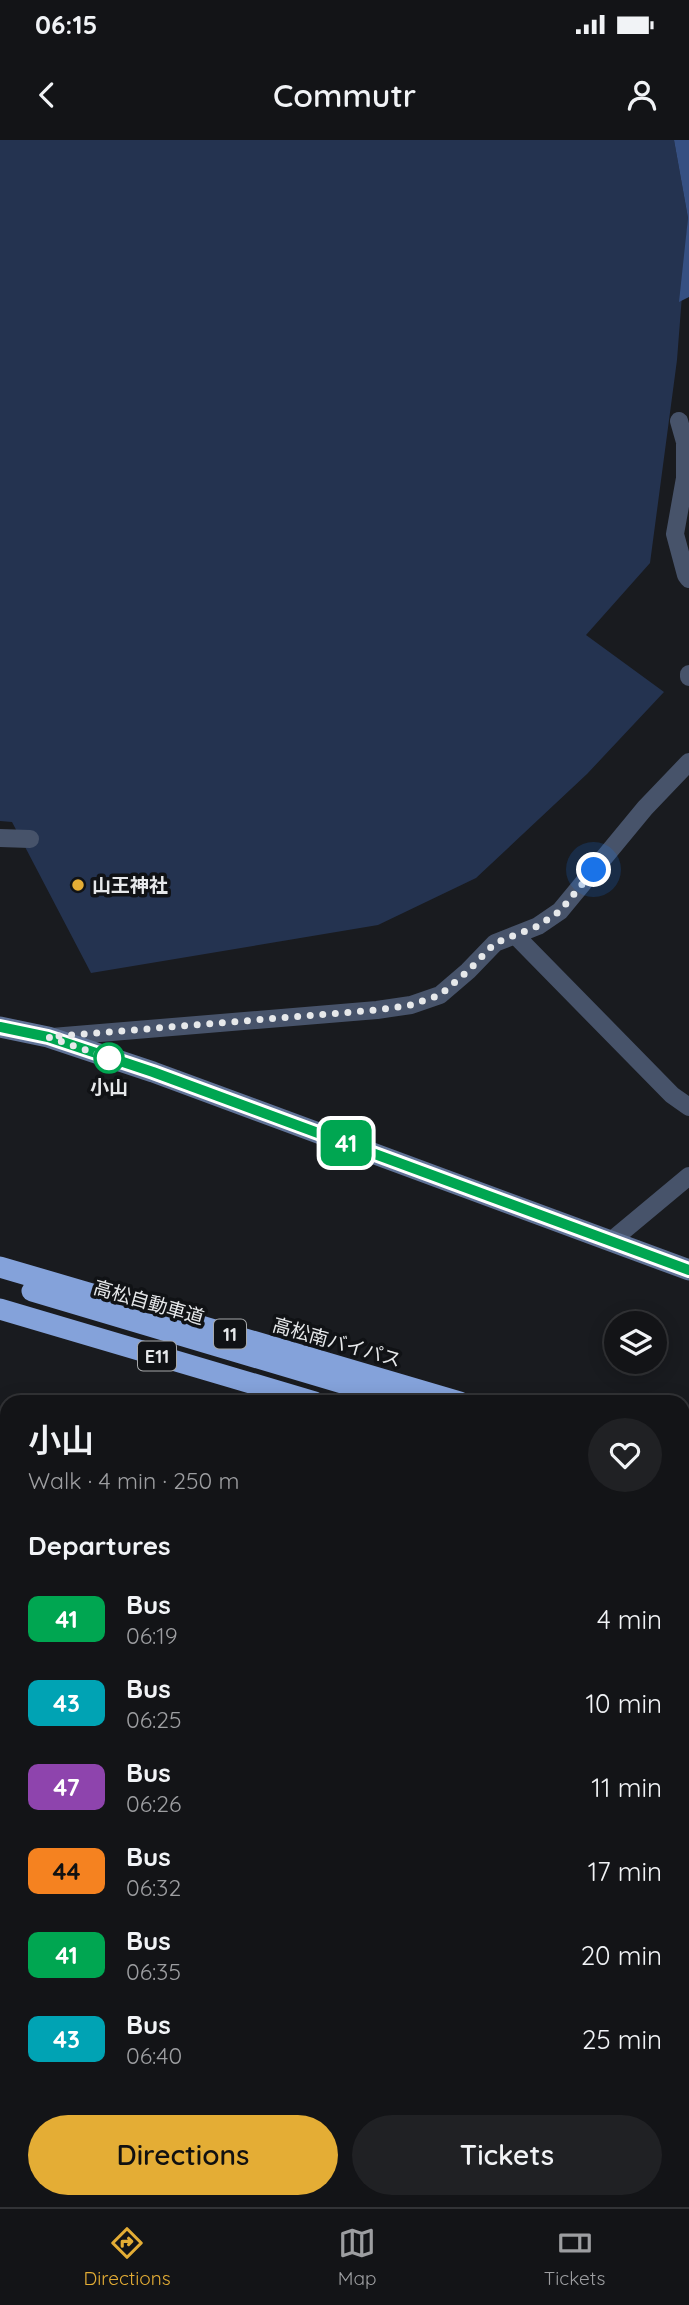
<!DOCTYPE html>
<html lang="en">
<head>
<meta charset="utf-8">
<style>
  body { margin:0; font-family:Quicksand,"Noto Sans JP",sans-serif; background:#202124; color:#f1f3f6; height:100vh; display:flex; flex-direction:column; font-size:26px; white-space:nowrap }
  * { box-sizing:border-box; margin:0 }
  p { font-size:23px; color:#9d9ea1 }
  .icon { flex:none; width:38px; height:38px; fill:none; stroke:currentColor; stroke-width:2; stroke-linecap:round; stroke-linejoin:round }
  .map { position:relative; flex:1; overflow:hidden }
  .panel { position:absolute; left:0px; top:1255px; width:690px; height:814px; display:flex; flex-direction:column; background:#131417; border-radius:21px 21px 0 0; box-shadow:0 4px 18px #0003,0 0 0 2px #323336 }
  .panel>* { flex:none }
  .badge { padding:0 14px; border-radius:10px; font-size:24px; line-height:46px }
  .tools { position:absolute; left:604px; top:1171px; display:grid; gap:14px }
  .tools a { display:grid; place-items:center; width:63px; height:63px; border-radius:50%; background:#131417; box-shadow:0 4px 18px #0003,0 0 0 2px #323336; font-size:35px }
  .you { position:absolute; width:35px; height:35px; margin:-18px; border:5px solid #fff; border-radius:50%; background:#1a73e8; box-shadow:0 0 0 10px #1a73e833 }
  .map>.badge { position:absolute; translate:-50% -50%; box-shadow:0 0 0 4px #fff }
  h2 { padding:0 28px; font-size:26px; line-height:63px }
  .round { display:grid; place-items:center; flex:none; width:74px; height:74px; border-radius:37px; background:#202124 }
  .head { display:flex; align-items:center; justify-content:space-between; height:119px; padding:0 28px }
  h1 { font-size:33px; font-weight:600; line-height:52px }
  .cta { display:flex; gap:14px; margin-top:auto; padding:14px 28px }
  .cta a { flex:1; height:80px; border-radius:42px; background:#e4ad35; color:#111; font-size:28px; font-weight:600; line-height:80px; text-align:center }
  .cta a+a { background:#202124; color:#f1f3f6 }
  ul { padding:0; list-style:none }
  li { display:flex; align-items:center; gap:21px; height:84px; padding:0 28px }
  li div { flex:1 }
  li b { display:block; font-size:26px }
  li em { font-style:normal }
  li .badge { min-width:77px; font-weight:700; text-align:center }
  .status { display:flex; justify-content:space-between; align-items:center; height:49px; padding:0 35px; background:#131417; direction:ltr }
  .status svg { height:19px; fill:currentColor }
  header { display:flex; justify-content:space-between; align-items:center; height:91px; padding:0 28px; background:#131417; font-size:32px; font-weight:600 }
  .menu { display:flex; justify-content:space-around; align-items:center; height:98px; border-top:2px solid #323336; background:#131417; font-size:19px; color:#9d9ea1 }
  .menu a { display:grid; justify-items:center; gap:4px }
  .menu .selected { color:#e4ad35 }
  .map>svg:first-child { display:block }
</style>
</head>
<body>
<div class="status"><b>06:15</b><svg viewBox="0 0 49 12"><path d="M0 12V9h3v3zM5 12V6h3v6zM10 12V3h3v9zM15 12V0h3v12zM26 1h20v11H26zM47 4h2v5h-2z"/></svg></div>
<header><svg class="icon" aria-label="back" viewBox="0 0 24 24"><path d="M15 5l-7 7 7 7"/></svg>Commutr<svg class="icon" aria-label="person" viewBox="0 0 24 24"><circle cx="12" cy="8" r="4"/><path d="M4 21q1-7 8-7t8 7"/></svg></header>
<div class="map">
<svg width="689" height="2067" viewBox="0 0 689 2067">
  <rect width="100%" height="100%" fill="#191b1f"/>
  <path fill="#243350" d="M0 0H674L688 78 677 220 650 423 586 495 664 552 587 634 476 738 378 785 91 833 12 682 0 681Z"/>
  <path fill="#365082" d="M674 0H689V157L679 162 688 78Z"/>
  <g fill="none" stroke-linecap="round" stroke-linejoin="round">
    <path stroke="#47536a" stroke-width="9" d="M682 1660 689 1658
      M682 1994 689 1987
      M476 2067 482 2062
      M610 2067 615 2062"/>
    <path stroke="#47536a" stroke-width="18" d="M679 281 685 302V338L675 394 686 435 689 439
      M689 534V537
      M0 698 30 699
      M515 795 672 955 689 967
      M52 897 377 870 411 865 440 855 468 831 495 803 538 786 560 771 645 668 689 622
      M611 1101 689 1036
      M0 1414 7 1427
      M682 1577 689 1572
      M0 1581 7 1574
      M682 1713 689 1719
      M0 1752 7 1756
      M682 1849 689 1853
      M0 1947 7 1940
      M312 2062 319 2067"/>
    <path stroke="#607397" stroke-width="21" d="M0 887 48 897 153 932 689 1130"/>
    <path stroke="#84a2da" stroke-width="21" d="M0 1127 460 1262
      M32 1151 406 1262
      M0 1169 315 1262
      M682 1328 689 1330
      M682 1344 689 1346
      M682 1382 689 1384"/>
  </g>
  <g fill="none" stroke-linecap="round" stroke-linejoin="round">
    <g stroke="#fff" stroke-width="16">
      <path id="line" d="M0 887 48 897 153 932 689 1130"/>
    </g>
    <use href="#line" stroke="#00a651" stroke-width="10"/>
    <path stroke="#e6e8ea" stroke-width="7" stroke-dasharray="0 12.6" d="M109 918 48 897 377 870 411 865 440 855 468 831 495 803 538 786 560 771 594 730"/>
  </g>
  <circle fill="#e4ad35" stroke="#101215" stroke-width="2.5" cx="78" cy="745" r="7"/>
  <circle fill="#fff" stroke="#00a651" stroke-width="3.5" cx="109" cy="918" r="14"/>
  <g text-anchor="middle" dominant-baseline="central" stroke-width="7" stroke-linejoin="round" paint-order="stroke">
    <g fill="#101215" stroke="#a6a8aa" stroke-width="2">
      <rect x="214" y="1179.5" width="32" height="29" rx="5"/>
      <rect x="138" y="1201.5" width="38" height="29" rx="5"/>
    </g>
    <g font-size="18" font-weight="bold" fill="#e6e8ea">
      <text x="230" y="1194">11</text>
      <text x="157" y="1216">E11</text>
    </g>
    <g font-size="19" font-weight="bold" fill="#e6e8ea" stroke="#101215" text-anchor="start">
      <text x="92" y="745">山王神社</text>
    </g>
    <g font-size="19" font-weight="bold" fill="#e6e8ea" stroke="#101215">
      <text x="109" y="947">小山</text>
    </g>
    <g font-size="19" fill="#e6e8ea" stroke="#101215">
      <text transform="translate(149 1162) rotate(16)">高松自動車道</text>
      <text transform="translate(337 1202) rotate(16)">高松南バイパス</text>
    </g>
  </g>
</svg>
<div class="tools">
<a><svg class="icon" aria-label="layers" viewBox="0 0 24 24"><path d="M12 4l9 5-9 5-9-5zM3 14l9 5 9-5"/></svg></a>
</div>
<div class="you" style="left:594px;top:730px"></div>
<b class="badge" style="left:346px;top:1003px;background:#00a651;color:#fff">41</b>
<section class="panel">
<div class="head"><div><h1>小山</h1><p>Walk · 4 min · 250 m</p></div><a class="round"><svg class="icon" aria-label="heart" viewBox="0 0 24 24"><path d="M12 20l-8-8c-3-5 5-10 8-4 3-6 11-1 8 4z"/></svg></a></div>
<h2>Departures</h2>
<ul>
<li><span class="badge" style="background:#00a651;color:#fff">41</span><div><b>Bus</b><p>06:19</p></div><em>4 min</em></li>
<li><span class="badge" style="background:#00a3b4;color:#fff">43</span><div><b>Bus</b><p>06:25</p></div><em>10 min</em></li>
<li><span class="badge" style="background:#8e44ad;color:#fff">47</span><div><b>Bus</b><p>06:26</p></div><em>11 min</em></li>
<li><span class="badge" style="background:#f58220;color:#111">44</span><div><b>Bus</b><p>06:32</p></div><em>17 min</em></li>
<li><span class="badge" style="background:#00a651;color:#fff">41</span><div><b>Bus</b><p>06:35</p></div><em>20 min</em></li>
<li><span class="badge" style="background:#00a3b4;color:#fff">43</span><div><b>Bus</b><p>06:40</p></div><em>25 min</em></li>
</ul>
<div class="cta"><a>Directions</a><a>Tickets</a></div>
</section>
</div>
<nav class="menu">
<a class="selected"><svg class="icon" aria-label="directions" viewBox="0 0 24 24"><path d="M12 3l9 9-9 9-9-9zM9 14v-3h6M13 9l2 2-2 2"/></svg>Directions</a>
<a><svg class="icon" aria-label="map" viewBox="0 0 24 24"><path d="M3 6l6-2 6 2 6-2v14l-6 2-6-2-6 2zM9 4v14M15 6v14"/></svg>Map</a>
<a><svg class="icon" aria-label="tickets" viewBox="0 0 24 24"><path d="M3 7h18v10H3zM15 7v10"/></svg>Tickets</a>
</nav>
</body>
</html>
